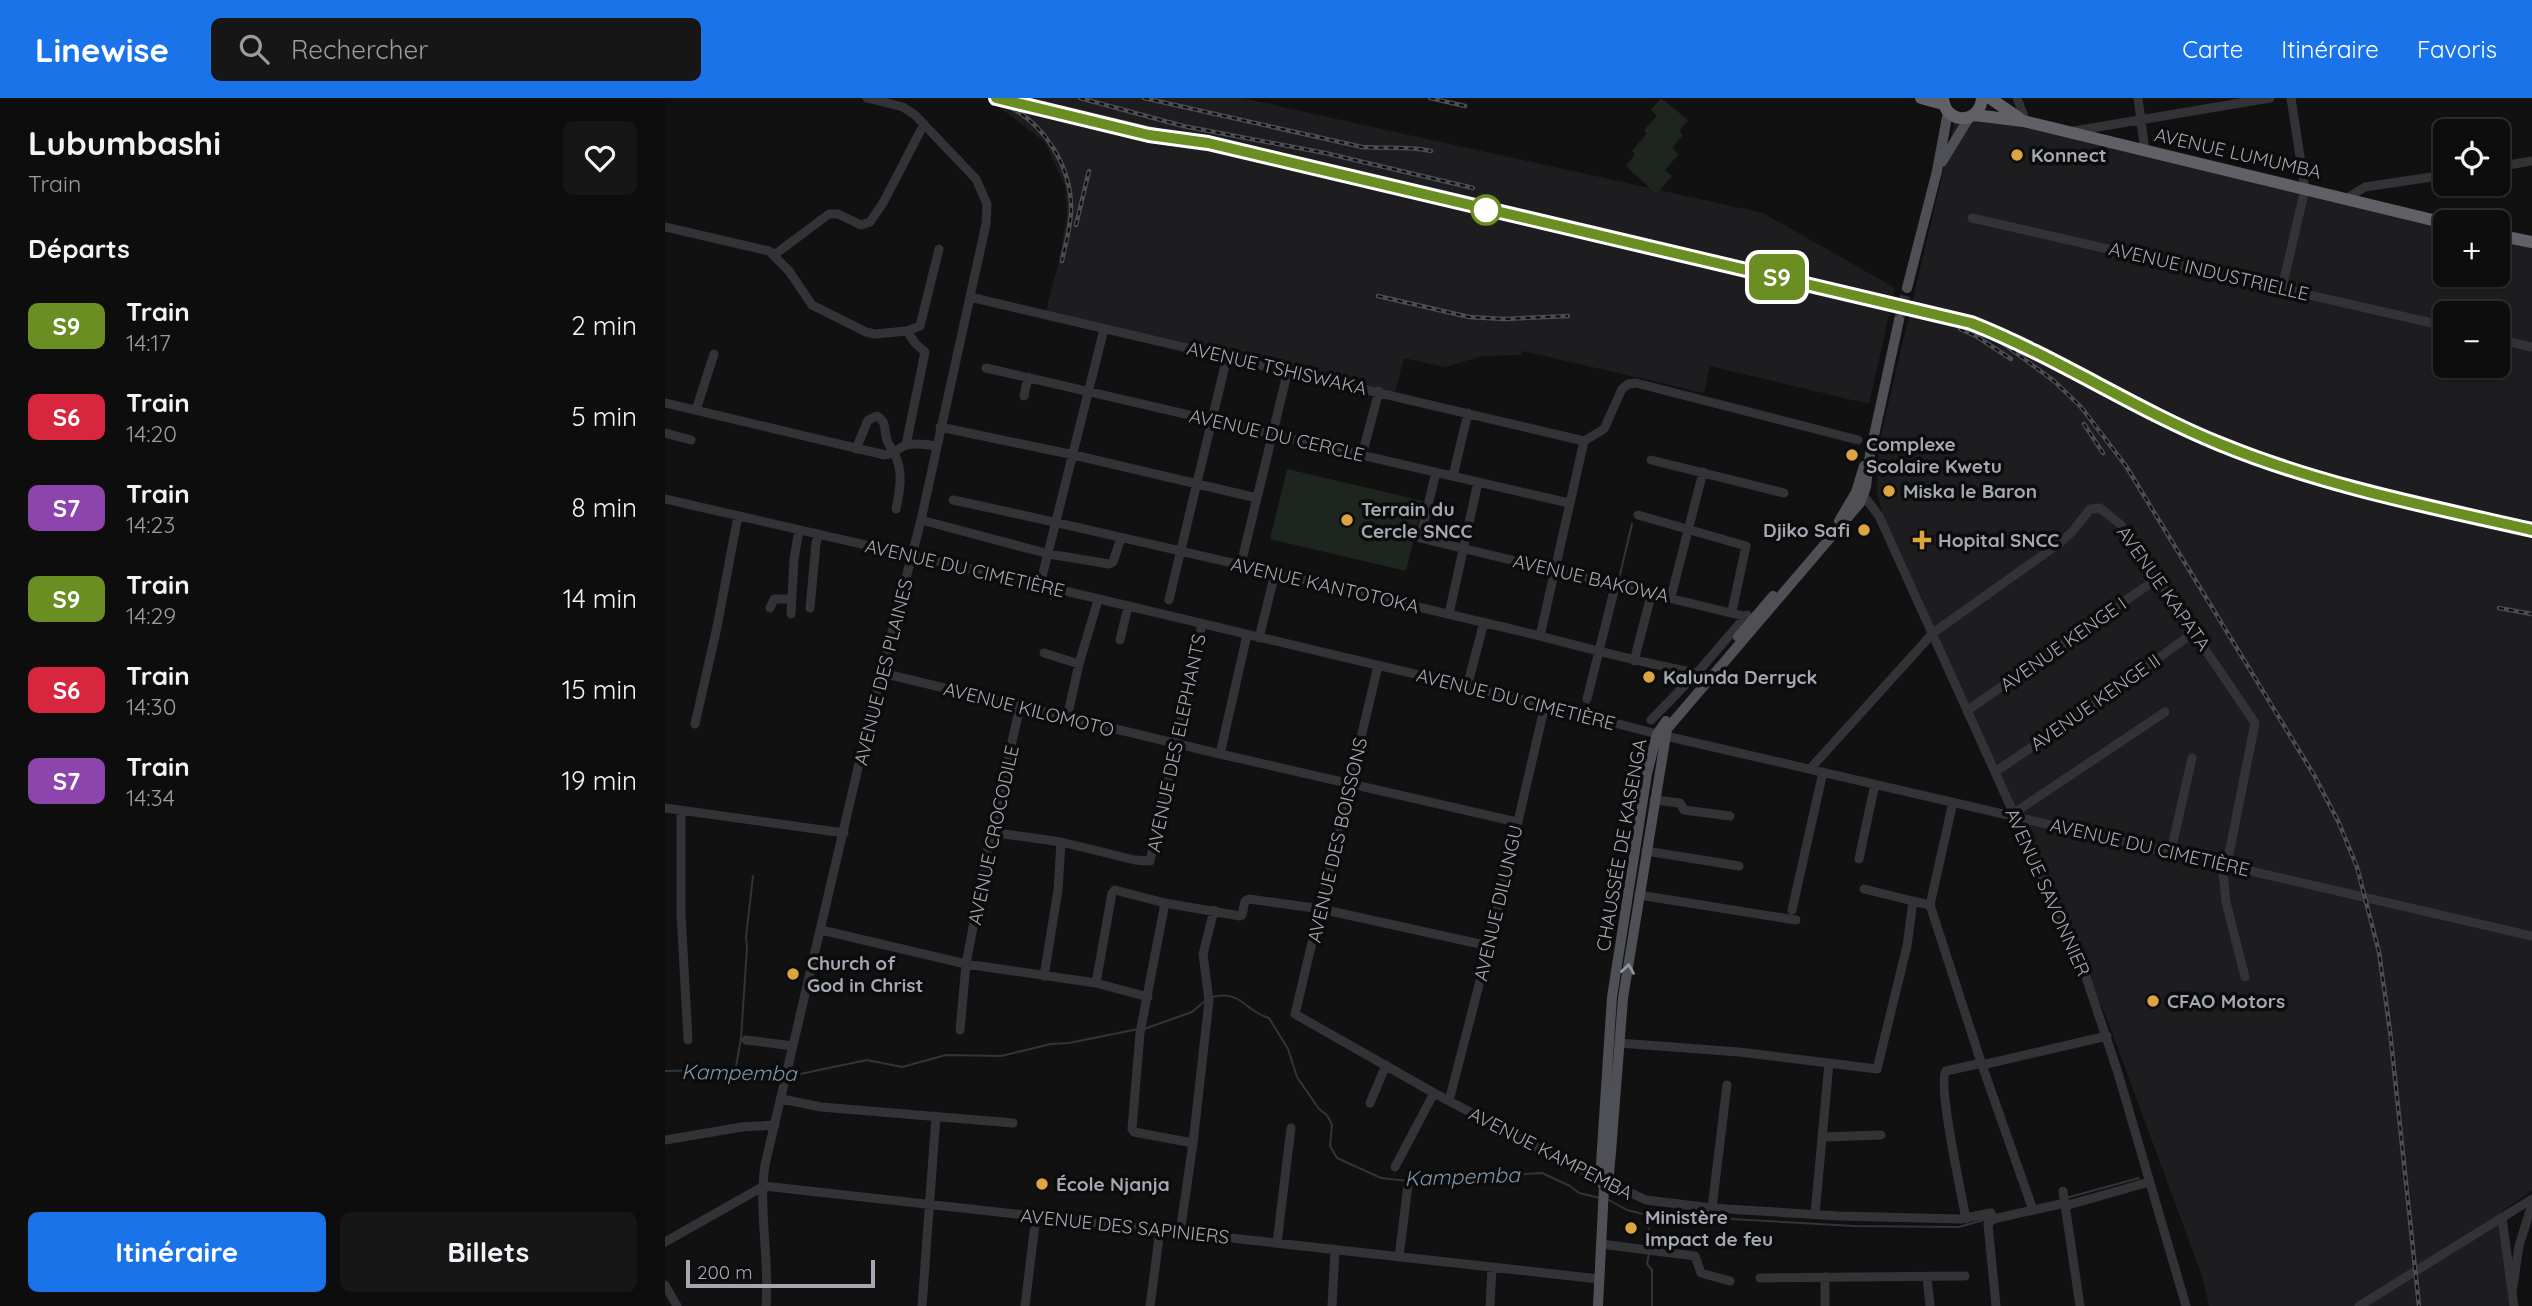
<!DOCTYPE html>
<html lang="fr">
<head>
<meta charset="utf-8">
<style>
  body { margin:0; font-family:Quicksand,sans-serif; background:#161617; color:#f1f3f6; height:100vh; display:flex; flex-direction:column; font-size:26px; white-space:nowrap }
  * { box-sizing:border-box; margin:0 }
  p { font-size:23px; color:#9a9c9e }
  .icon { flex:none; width:38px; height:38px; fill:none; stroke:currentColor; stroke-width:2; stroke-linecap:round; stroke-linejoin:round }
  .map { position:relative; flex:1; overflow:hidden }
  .side { display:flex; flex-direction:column; background:#0d0d0e; width:665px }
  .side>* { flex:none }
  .badge { padding:0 14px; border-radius:10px; font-size:24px; line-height:46px }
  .buttons { position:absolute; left:1768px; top:21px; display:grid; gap:14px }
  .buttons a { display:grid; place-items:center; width:77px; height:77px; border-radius:10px; background:#0d0d0e; box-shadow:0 2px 5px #0004,0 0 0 2px #2d2d2e; font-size:35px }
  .scale { position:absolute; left:21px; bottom:18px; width:189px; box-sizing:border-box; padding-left:7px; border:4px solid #a4a8b1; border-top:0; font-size:19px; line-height:24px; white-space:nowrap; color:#a4a8b1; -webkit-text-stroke:5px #0c0c0d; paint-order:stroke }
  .map>.badge { position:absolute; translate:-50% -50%; box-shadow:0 0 0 4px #fff }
  h2 { padding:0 28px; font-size:26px; line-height:63px }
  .round { display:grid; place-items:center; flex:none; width:74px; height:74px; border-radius:10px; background:#161617 }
  .summary { display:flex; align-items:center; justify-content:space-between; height:119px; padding:0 28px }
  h1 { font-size:33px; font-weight:800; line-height:52px }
  .button { display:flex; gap:14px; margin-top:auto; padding:14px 28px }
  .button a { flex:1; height:80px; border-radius:10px; background:#1a73e8; color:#fff; font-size:28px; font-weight:800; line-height:80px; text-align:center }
  .button a+a { background:#161617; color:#f1f3f6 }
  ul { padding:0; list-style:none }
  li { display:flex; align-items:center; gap:21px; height:91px; padding:0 28px }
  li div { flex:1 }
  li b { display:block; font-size:26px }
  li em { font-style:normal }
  li .badge { min-width:77px; font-weight:700; text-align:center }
  header { display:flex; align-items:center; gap:42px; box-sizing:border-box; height:98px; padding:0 35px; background:#1a73e8; color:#fff }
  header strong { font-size:33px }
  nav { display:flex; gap:38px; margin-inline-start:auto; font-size:24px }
  .search { width:490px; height:63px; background:#161617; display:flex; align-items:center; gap:18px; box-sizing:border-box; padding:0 24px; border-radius:10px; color:#9a9c9e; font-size:26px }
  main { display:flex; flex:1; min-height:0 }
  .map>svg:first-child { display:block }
</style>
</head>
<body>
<header>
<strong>Linewise</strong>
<div class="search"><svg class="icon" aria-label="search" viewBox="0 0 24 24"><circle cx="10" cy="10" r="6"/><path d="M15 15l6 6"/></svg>Rechercher</div>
<nav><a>Carte</a><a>Itinéraire</a><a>Favoris</a></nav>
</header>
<main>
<section class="side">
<div class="summary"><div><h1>Lubumbashi</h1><p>Train</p></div><a class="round"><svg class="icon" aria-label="heart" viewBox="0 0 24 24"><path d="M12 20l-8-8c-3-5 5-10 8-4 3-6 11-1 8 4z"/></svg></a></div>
<h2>Départs</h2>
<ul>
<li><span class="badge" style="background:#6b8e23;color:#fff">S9</span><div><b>Train</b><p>14:17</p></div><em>2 min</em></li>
<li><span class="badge" style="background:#d7263d;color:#fff">S6</span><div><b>Train</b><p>14:20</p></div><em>5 min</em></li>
<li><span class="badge" style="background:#8e44ad;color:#fff">S7</span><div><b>Train</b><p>14:23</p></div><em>8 min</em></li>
<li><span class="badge" style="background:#6b8e23;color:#fff">S9</span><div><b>Train</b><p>14:29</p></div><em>14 min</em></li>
<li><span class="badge" style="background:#d7263d;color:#fff">S6</span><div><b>Train</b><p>14:30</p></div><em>15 min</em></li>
<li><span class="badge" style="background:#8e44ad;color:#fff">S7</span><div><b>Train</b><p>14:34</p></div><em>19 min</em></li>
</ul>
<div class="button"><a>Itinéraire</a><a>Billets</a></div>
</section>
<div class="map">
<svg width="1867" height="1208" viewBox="0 0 1867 1208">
  <rect width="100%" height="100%" fill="#111112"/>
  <path fill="#1d1d1f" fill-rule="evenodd" d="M338 0H577L1098 115 1230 190 1204 306 1045 268 1039 295 858 253 856 257 818 258 780 269 739 260 730 295 381 213 394 162 402 116 400 88 380 44 335 10Z
    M1292 14 1780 129V177H1832V142L1867 150V1093L1837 1113 1846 1208H1544L1537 1178 1442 921 1373 761 1222 431 1212 395 1213 355 1219 324ZM1780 215H1832V268H1780Z"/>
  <path fill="#1e251f" d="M996 0 1023 22 1014 33 1018 37 1007 50 1014 56 1000 72 1007 78 991 96 961 68 970 56 967 53 982 35 979 32 992 18 986 12Z
    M622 371 758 403 741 473 605 441Z"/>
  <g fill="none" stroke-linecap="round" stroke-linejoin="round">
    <path stroke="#2e363b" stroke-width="2" d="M954 481 967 426
      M907 608 922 611 924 603
      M548 899C577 892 579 913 604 920L623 951 632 979 654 1011 662 1017 667 1027 665 1048 672 1060 716 1080 744 1083 877 1075 905 1088 914 1095 935 1100
      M479 931 527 914 540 903
      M0 973 46 972 116 976
      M70 974 76 941 82 849 81 839 88 778
      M125 976H135L202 962 237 969 281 957 336 958 386 946 404 945 473 931
      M1401 1100 1474 1080
      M944 1102 962 1112 978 1116 1189 1128 1294 1129 1322 1121
      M979 1118 985 1134 984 1149
      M984 1155 982 1166 987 1172V1208"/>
    <path stroke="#2e2f32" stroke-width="10" stroke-dasharray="10 5" stroke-linecap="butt" d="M1234 222 1242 190"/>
    <path stroke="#333337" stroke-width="9" d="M1352 0 1361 24
      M1473 0 1480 53
      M1409 33 1605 0
      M1832 69 1867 63
      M1682 100 1700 89 1780 77
      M1307 120 1780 228
      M0 129 104 153 124 173 147 207 201 234 210 236 242 233 255 228 274 151
      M109 157 164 116H173L196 127 205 124 218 105 259 26
      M1617 190 1640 91 1626 0
      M305 199 919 343
      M1832 241 1867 249
      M321 270 904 405
      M359 298 363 279
      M0 305 220 357C229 356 233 350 241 347 251 345 261 346 271 348
      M31 312 49 256
      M275 329 409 357 592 400
      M0 335 26 342
      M919 343 939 331 957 291 963 286 971 285 1193 342
      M241 347 260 254 250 245 242 233
      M191 351 203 322 212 318C223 325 218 331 222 342 224 349 230 355 232 362 238 377 234 396 231 411
      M697 357 714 293
      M986 362 1119 395
      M771 374 755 440 1095 522
      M788 378 803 315
      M1194 395 1199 398 1214 418 1416 864 1453 975 1521 1208
      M0 401 375 487 880 607 992 636 1867 838
      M288 402C466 440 643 483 821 525 891 541 961 562 1032 575
      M973 417 1081 448 1067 513
      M256 422 384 456 444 466 448 464 456 440
      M576 466 623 272
      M375 487 439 231
      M1006 499 1038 374
      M504 502 562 259
      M105 510 109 501H127
      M145 510 151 445 154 436
      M126 516 129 461 134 432
      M784 516 813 384
      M875 538 919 343
      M594 540 610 475
      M455 542 463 509
      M379 555 414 566
      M969 563 987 494
      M713 568 630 916 769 995 895 1062 981 1102 1047 1110 1174 1118 1295 1121 1326 1115 1328 1121
      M217 575 555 656 582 537
      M802 589 819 524
      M922 601 951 485
      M1303 612 1493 480
      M402 620 414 566 433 502
      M986 622 1032 575 1082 517
      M30 626 52 529 73 418
      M555 656 852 724
      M1145 671 1268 535 1396 444 1408 433 1425 411 1435 410 1456 427 1590 625 1562 766
      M1330 674 1438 601 1529 534
      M989 702 1015 705 1019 712 1065 718
      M1288 704 1265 807 1317 967 1368 1112
      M0 710 179 735
      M16 713V815L23 942
      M1349 715 1500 614
      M326 734 396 744 470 762 485 763 537 526
      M981 753 1074 768
      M1506 753 1527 660
      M1194 761 1210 686
      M1557 765 1561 804 1580 879
      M1199 791 1248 803
      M974 797 1131 822
      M500 805 475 935 467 1031 469 1034 528 1045
      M1127 812 1158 674
      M156 832 301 866 431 885 483 899
      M379 878 393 792 396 744
      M431 885 447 795 450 792 500 805 575 818 577 817 580 803 584 801 656 811 824 848
      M295 932 301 866 326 734 355 609
      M81 942 128 948
      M954 945 1074 954 1212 971 1242 848 1248 803 1265 807
      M1317 967 1442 938
      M117 1001 156 1009 348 1025
      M784 1003 824 848 880 607
      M705 1005 721 967
      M1159 1039 1216 1037
      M0 1042 77 1029 110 1027
      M730 1069 769 995
      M1398 1093 1415 1208
      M1400 1108 1484 1084
      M1047 1110 1062 987
      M1150 1116 1164 965
      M1837 1120 1849 1208
      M1301 1121C1297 1098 1272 986 1281 973L1317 965
      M515 1135 528 1045 544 903 538 856 549 812
      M0 1144 99 1088 934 1181
      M612 1145 626 1030
      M936 1146 1030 1158 1036 1175 1065 1183
      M734 1159 743 1087
      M1262 1179 1265 1208
      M1095 1180 1300 1178
      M0 1187 12 1208
      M1847 1195 1854 1148 1867 1106
      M101 1208C105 1161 93 1114 100 1067L204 623 256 422 321 126 322 106 311 81 250 17 238 9 202 0
      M257 1208 271 1018
      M360 1208 371 1118
      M485 1208 495 1132
      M667 1208 670 1152
      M825 1208 827 1170
      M1160 1208V1179
      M1331 1208 1323 1126 1328 1121 1400 1105
      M1694 1208 1867 1101"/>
    <path stroke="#4f5056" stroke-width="10" d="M1277 64 1304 20
      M1242 190 1272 73 1283 14
      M1174 423 1191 394 1199 368
      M1073 539 1108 498
      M939 1089 943 1086 946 1054 958 900 1002 631 1195 405 1201 389 1205 356 1234 222
      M933 1208 939 1089 935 1081 947 899 982 676 992 636 1001 623"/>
    <path stroke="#5f6167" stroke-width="12" d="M1256 0 1278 6
      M1278 0C1280 27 1315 27 1317 0
      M1325 0 1358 23
      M1310 17 1358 23 1780 125
      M1832 137 1867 144"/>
    <g stroke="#4c4d52" stroke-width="4.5">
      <path id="rail" d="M331 0 365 8
        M356 0 1306 225 1357 246 1516 329 1558 347 1661 384 1867 432
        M415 0 518 28 660 55 808 90
        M479 0 697 49C720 51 743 48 766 53
        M765 0 800 8
        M339 6C380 25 408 70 406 115 405 131 400 148 397 163
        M411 127 424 73
        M713 198 804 219 840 221 903 218
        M1295 231 1311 238 1346 261
        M1339 246 1389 283 1416 309 1461 368 1649 677 1674 725 1692 769 1714 854 1725 933 1754 1208
        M1419 326 1438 355
        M1834 510 1867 516"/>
    </g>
    <use href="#rail" stroke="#0c0c0d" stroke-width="2" stroke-dasharray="5" stroke-linecap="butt"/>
  </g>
  <defs><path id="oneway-chevron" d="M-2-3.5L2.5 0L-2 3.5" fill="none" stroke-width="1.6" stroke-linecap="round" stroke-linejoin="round" transform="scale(1.75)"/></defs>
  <use stroke="#93969f" href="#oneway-chevron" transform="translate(963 871) rotate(-81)"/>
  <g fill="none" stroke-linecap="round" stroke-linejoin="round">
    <g stroke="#fff" stroke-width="16">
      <path id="line" d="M331 0 484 37 543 45 1306 225C1392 259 1469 311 1555 346 1655 387 1761 408 1867 432"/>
    </g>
    <use href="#line" stroke="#6b8e23" stroke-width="10"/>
  </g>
  <g fill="#dca53f" stroke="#0c0c0d" stroke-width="2.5">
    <circle cx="1352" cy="57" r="7"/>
    <circle cx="1187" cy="357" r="7"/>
    <circle cx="1224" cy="393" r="7"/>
    <circle cx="682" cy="422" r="7"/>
    <circle cx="1199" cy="432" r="7"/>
    <path d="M1253.5 431.5h7v7h7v7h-7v7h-7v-7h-7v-7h7z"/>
    <circle cx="984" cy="579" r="7"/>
    <circle cx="128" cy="876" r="7"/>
    <circle cx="1488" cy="903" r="7"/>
    <circle cx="377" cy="1086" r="7"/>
    <circle cx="966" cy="1130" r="7"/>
  </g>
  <circle fill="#fff" stroke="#6b8e23" stroke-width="3.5" cx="821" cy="112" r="14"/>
  <g text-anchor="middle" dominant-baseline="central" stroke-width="7" stroke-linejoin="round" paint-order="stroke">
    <g font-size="19" fill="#a4a8b1" stroke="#0c0c0d">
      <text transform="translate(1573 55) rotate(13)">AVENUE LUMUMBA</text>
      <text transform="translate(1544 173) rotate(13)">AVENUE INDUSTRIELLE</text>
      <text transform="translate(612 270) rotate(13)">AVENUE TSHISWAKA</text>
      <text transform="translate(612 337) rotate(13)">AVENUE DU CERCLE</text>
      <text transform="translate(300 470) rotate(13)">AVENUE DU CIMETIÈRE</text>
      <text transform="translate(926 480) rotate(13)">AVENUE BAKOWA</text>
      <text transform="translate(660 487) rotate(13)">AVENUE KANTOTOKA</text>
      <text transform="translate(1499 490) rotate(55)">AVENUE KAPATA</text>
      <text transform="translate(1398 546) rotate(-35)">AVENUE KENGE I</text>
      <text transform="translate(218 574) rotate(-76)">AVENUE DES PLAINES</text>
      <text transform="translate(851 601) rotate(14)">AVENUE DU CIMETIÈRE</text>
      <text transform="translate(1430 604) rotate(-35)">AVENUE KENGE II</text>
      <text transform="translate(364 611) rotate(14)">AVENUE KILOMOTO</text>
      <text transform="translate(511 645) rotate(-78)">AVENUE DES ELEPHANTS</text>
      <text transform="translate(328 737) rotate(-78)">AVENUE CROCODILE</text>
      <text transform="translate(672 742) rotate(-77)">AVENUE DES BOISSONS</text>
      <text transform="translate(956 747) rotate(-80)">CHAUSSÉE DE KASENGA</text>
      <text transform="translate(1485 749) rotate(13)">AVENUE DU CIMETIÈRE</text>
      <text transform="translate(1383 794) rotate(66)">AVENUE SAVONNIER</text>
      <text transform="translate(833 805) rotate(-77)">AVENUE DILUNGU</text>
      <text transform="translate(886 1055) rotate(27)">AVENUE KAMPEMBA</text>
      <text transform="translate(460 1128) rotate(6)">AVENUE DES SAPINIERS</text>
    </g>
    <g font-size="19" font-weight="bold" fill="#a4a8b1" stroke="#0c0c0d" text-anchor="start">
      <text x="1366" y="57">Konnect</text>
      <text x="1201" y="346">Complexe<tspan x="1201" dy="22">Scolaire Kwetu</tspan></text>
      <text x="1238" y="393">Miska le Baron</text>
      <text x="696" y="411">Terrain du<tspan x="696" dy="22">Cercle SNCC</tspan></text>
      <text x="1185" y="432" text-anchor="end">Djiko Safi</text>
      <text x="1273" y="442">Hopital SNCC</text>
      <text x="998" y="579">Kalunda Derryck</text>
      <text x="142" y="865">Church of<tspan x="142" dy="22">God in Christ</tspan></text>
      <text x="1502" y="903">CFAO Motors</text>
      <text x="391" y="1086">École Njanja</text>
      <text x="980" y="1119">Ministère<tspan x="980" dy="22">Impact de feu</tspan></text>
    </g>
    <g font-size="21" font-style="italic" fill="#7e96a9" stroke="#0c0c0d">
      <text transform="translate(74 974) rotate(1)">Kampemba</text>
      <text transform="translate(797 1078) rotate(-2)">Kampemba</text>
    </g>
  </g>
</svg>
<div class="buttons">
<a><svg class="icon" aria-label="locate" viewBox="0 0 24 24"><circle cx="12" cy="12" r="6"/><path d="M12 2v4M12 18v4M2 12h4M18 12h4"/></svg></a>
<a>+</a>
<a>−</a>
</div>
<div class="scale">200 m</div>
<b class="badge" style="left:1112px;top:179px;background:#6b8e23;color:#fff">S9</b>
</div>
</main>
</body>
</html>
